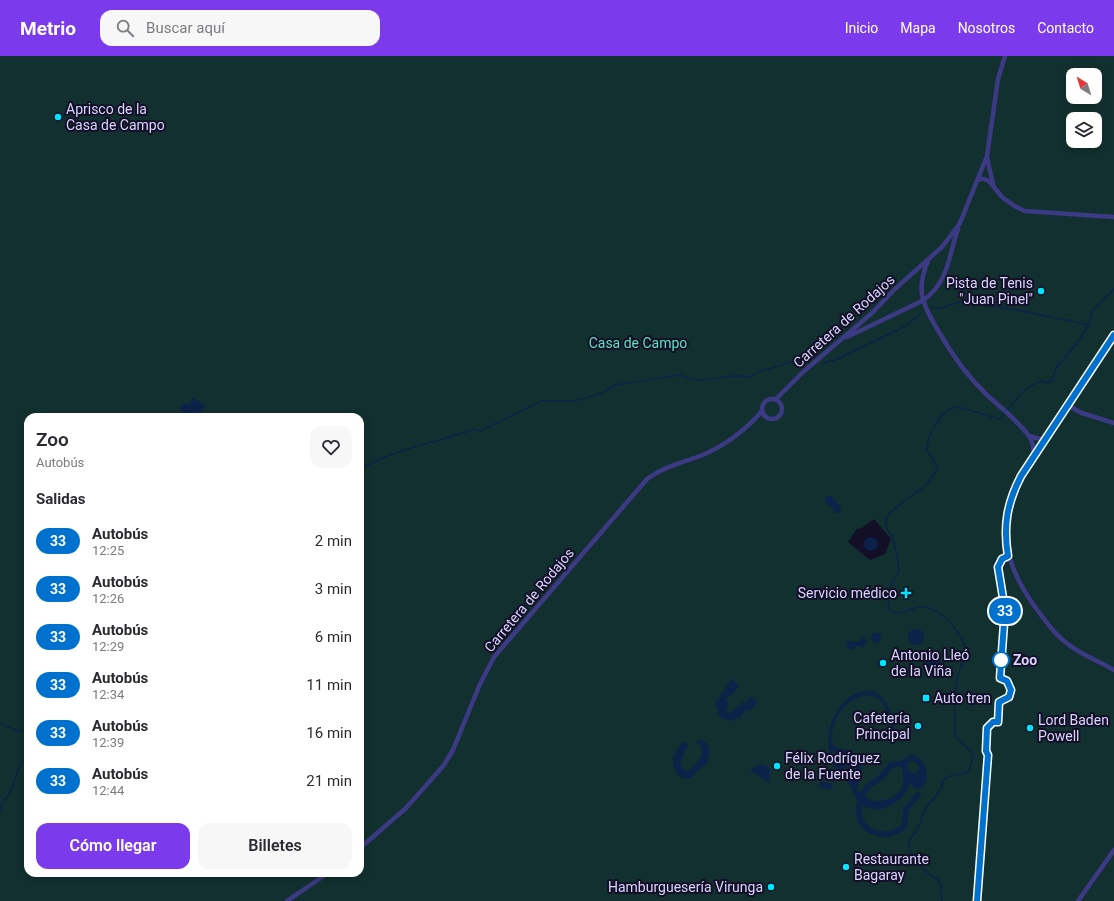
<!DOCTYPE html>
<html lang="es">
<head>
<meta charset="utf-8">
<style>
  body { margin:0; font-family:Roboto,sans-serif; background:#f7f7f7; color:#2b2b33; height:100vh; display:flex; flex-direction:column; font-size:15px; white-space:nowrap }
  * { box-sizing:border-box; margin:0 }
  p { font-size:13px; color:#7c7c81 }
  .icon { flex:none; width:22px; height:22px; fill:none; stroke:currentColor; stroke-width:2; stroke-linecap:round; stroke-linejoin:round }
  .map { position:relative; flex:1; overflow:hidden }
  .side { position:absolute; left:24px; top:357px; width:340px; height:464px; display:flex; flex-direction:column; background:#fff; border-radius:12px; box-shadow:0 2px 10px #0003 }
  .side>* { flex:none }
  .badge { padding:0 8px; border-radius:13px; font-size:14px; line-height:26px }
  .needle { width:26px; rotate:322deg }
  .controls { position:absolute; left:1066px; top:12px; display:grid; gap:8px }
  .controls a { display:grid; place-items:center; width:36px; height:36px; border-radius:8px; background:#fff; box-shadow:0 2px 10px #0003; font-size:20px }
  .map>.badge { position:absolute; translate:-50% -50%; box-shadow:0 0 0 2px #fff }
  h2 { padding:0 12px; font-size:15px; line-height:36px }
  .round { display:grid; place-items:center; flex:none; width:42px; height:42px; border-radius:12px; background:#f7f7f7 }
  .headline { display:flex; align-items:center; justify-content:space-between; height:68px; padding:0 12px }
  h1 { font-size:19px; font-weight:600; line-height:30px }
  .button { display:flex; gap:8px; margin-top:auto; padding:8px 12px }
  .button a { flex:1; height:46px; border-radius:12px; background:#7c3aed; color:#fff; font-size:16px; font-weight:600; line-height:46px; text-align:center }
  .button a+a { background:#f7f7f7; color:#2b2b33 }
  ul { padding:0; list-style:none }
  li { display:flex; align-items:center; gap:12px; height:48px; padding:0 12px }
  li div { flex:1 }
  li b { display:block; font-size:15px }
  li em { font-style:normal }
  li .badge { min-width:44px; font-weight:700; text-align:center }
  header { display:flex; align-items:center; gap:24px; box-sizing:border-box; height:56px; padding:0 20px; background:#7c3aed; color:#fff }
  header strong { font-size:19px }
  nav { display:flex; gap:22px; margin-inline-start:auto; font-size:14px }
  .search { width:280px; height:36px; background:#f7f7f7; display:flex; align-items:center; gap:10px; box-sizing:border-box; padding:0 14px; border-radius:12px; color:#7c7c81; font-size:15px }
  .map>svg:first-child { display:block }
</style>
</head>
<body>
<header>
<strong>Metrio</strong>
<div class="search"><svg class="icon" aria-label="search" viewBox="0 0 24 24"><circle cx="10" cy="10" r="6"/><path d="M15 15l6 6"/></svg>Buscar aquí</div>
<nav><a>Inicio</a><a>Mapa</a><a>Nosotros</a><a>Contacto</a></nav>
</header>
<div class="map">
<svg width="1114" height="845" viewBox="0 0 1114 845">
  <rect width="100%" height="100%" fill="#130f26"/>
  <path fill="#12302f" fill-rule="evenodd" d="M0 0H1114V845H0ZM1073 19H1095V41H1073ZM1073 63H1095V85H1073ZM28 361H360V817H28ZM874 463 891 483 885 498 870 504 848 486 857 473 862 472Z"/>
  <path fill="#0c2248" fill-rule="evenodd" d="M193 342 205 349 202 355 194 358 193 361H185L180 352 183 348H189Z
    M826 440H832L841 452 840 457H836L831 450 825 447Z
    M864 488a7 7 0 1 1 14 0a7 7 0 1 1-14 0Z
    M908 581a8 8 0 1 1 16 0a8 8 0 1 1-16 0Z
    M871 582a5 5 0 1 1 10 0a5 5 0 1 1-10 0Z
    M864 581 867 585 865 590 860 591 858 589 852 594 848 592 846 589 848 585 858 586Z
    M927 606a7 7 0 1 1 14 0a7 7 0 1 1-14 0Z
    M732 623 739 629 732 639 730 638 726 644 729 647 726 656 729 658 743 646 746 648 750 640 757 646 749 656 746 654 740 662 729 665 720 661 715 647Z
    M870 635C887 637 893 662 895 677 887 669 889 652 880 644 867 632 845 646 838 659 834 666 832 675 831 683L836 694 830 699C823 672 839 635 870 635Z
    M698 684 706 686 710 692 707 708 697 715 691 722C681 726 672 714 673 705 674 698 678 690 683 685L688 689 680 706 682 712 687 716C697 706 704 704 701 690L696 686Z
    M910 698C924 703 927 711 927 725L921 732 915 733 910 727C900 754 863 767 852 733L855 729C857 733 859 737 862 739 874 750 895 745 902 731 906 722 901 711 901 703L904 704ZM914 705 918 709 919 714 915 718 911 716 907 710 909 706Z
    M757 709C773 708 770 716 769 727L763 722 762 723 759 720V719L750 715Z
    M821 726 831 727 833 732 829 734 820 731 818 729Z"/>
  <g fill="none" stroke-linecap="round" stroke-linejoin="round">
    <path stroke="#0c2248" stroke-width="1.5" d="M931 252H940L960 246 1013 253 1089 269
      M822 307 835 304 902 272 921 258
      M360 414C394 392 437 387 475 373L480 375 542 345H574L599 338 616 329 679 319 691 323 703 324 735 320 749 321 761 315 803 303 809 304
      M959 578C951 566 935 549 919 551 908 552 899 563 888 552L891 528 899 516 897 499 892 480 886 471V465L889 457 925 430 938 413C936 405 927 399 927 391 928 378 944 350 958 351L1000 363C1014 349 1022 329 1043 325L1047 327 1052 324 1057 310 1068 299 1089 269 1093 253 1114 233
      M0 667 19 676 28 673
      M956 719 968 716C984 685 954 695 955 673 955 657 955 639 957 623 961 605 970 601 961 581
      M0 755C1 746 6 744 10 736 16 725 16 714 23 704L28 705
      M942 835 938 823 931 820 912 802 908 787 921 767 923 756 941 733 943 725 945 722 953 719
      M941 839 942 845"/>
    <path stroke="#0c2248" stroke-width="5.5" d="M836 694C857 700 865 707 855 729
      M830 699C835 714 847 715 853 730
      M901 708 891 709C888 713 885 718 881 721 876 726 868 728 865 734 861 741 858 750 859 758 861 779 892 784 904 770L906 753 918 739
      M835 709 844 701 845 696
      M840 713 849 707 852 699"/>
    <path stroke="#3d3a85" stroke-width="4.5" d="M987 102 993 128
      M979 123H984L989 125 1002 141 1016 151 1025 155 1114 161
      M928 205C915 235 923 249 939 276 952 299 967 320 987 339 999 350 1019 366 1029 380 1033 385 1034 394 1033 400
      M1114 279 1021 420C994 470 1005 511 1038 555 1047 567 1056 580 1069 589 1082 599 1099 605 1114 614
      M847 281 922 245C949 227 948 201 958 173
      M762 353a10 10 0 1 1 20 0a10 10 0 1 1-20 0Z
      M776 343 803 316 872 257 895 233 942 191 960 167 987 100 998 23 1005 0
      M1067 349 1082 357 1114 367
      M1029 380 1040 383 1045 381
      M360 792 406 752 444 709 453 694 480 628 494 601 647 423C663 411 681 407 700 400 723 391 746 374 762 355
      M287 845 328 817
      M1078 845 1114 794"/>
  </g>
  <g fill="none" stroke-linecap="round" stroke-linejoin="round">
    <g stroke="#fff" stroke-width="9">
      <path id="line" d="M977 845 988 699 986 695 987 672 993 666H998L999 646 1009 641 1011 634 1007 625 1000 622 1005 554 998 511 1002 503 1008 500C1003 470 1007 447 1021 420L1114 279"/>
    </g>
    <use href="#line" stroke="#0072ce" stroke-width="6"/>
  </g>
  <g fill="#00e5ff" stroke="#130f26" stroke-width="1.5">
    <circle cx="58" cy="61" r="4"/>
    <circle cx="1041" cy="235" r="4"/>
    <path d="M904 531h4v4h4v4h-4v4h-4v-4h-4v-4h4z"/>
    <circle cx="883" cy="607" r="4"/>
    <rect x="922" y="638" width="8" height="8" rx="2"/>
    <circle cx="918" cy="670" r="4"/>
    <circle cx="1030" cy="672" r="4"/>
    <circle cx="777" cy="710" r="4"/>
    <circle cx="846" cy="811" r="4"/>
    <circle cx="771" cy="831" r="4"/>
  </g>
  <circle fill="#fff" stroke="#0072ce" stroke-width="2" cx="1001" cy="604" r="8"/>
  <g text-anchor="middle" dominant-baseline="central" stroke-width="4" stroke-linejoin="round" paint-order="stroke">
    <g font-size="14" fill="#d9d4ff" stroke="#130f26" text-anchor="start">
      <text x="66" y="53">Aprisco de la<tspan x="66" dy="16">Casa de Campo</tspan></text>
      <text x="1033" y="227" text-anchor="end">Pista de Tenis<tspan x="1033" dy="16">"Juan Pinel"</tspan></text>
      <text x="897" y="537" text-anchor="end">Servicio médico</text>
      <text x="891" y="599">Antonio Lleó<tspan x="891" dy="16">de la Viña</tspan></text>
      <text x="934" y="642">Auto tren</text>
      <text x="910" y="662" text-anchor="end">Cafetería<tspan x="910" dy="16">Principal</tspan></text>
      <text x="1038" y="664">Lord Baden<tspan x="1038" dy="16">Powell</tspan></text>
      <text x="785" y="702">Félix Rodríguez<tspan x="785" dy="16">de la Fuente</tspan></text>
      <text x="854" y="803">Restaurante<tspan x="854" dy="16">Bagaray</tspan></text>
      <text x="763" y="831" text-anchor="end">Hamburguesería Virunga</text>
    </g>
    <g font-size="14" fill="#d9d4ff" stroke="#130f26">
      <text transform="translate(844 265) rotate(-42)">Carretera de Rodajos</text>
      <text transform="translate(529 544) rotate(-50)">Carretera de Rodajos</text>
    </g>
    <g font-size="14" fill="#5fe0c0" stroke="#130f26">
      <text x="638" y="287">Casa de Campo</text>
    </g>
    <g font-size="14" font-weight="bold" fill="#d9d4ff" stroke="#130f26" text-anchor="start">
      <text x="1013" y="604">Zoo</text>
    </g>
  </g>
</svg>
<div class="controls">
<a><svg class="needle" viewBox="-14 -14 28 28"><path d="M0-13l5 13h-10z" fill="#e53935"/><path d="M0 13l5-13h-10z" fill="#7c7c81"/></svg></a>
<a><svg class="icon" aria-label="layers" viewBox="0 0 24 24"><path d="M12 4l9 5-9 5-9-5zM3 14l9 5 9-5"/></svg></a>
</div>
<b class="badge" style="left:1005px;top:555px;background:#0072ce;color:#fff">33</b>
<section class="side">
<div class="headline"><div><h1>Zoo</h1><p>Autobús</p></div><a class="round"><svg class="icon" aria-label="heart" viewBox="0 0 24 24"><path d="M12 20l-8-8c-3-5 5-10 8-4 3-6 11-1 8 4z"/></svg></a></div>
<h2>Salidas</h2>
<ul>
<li><span class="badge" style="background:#0072ce;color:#fff">33</span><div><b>Autobús</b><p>12:25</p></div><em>2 min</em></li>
<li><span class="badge" style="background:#0072ce;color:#fff">33</span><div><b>Autobús</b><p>12:26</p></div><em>3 min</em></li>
<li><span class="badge" style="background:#0072ce;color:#fff">33</span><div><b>Autobús</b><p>12:29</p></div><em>6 min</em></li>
<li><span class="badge" style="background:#0072ce;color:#fff">33</span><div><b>Autobús</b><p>12:34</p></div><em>11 min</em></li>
<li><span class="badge" style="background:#0072ce;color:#fff">33</span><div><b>Autobús</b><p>12:39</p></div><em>16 min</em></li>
<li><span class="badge" style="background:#0072ce;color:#fff">33</span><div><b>Autobús</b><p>12:44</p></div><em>21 min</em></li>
</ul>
<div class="button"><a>Cómo llegar</a><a>Billetes</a></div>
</section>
</div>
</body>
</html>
